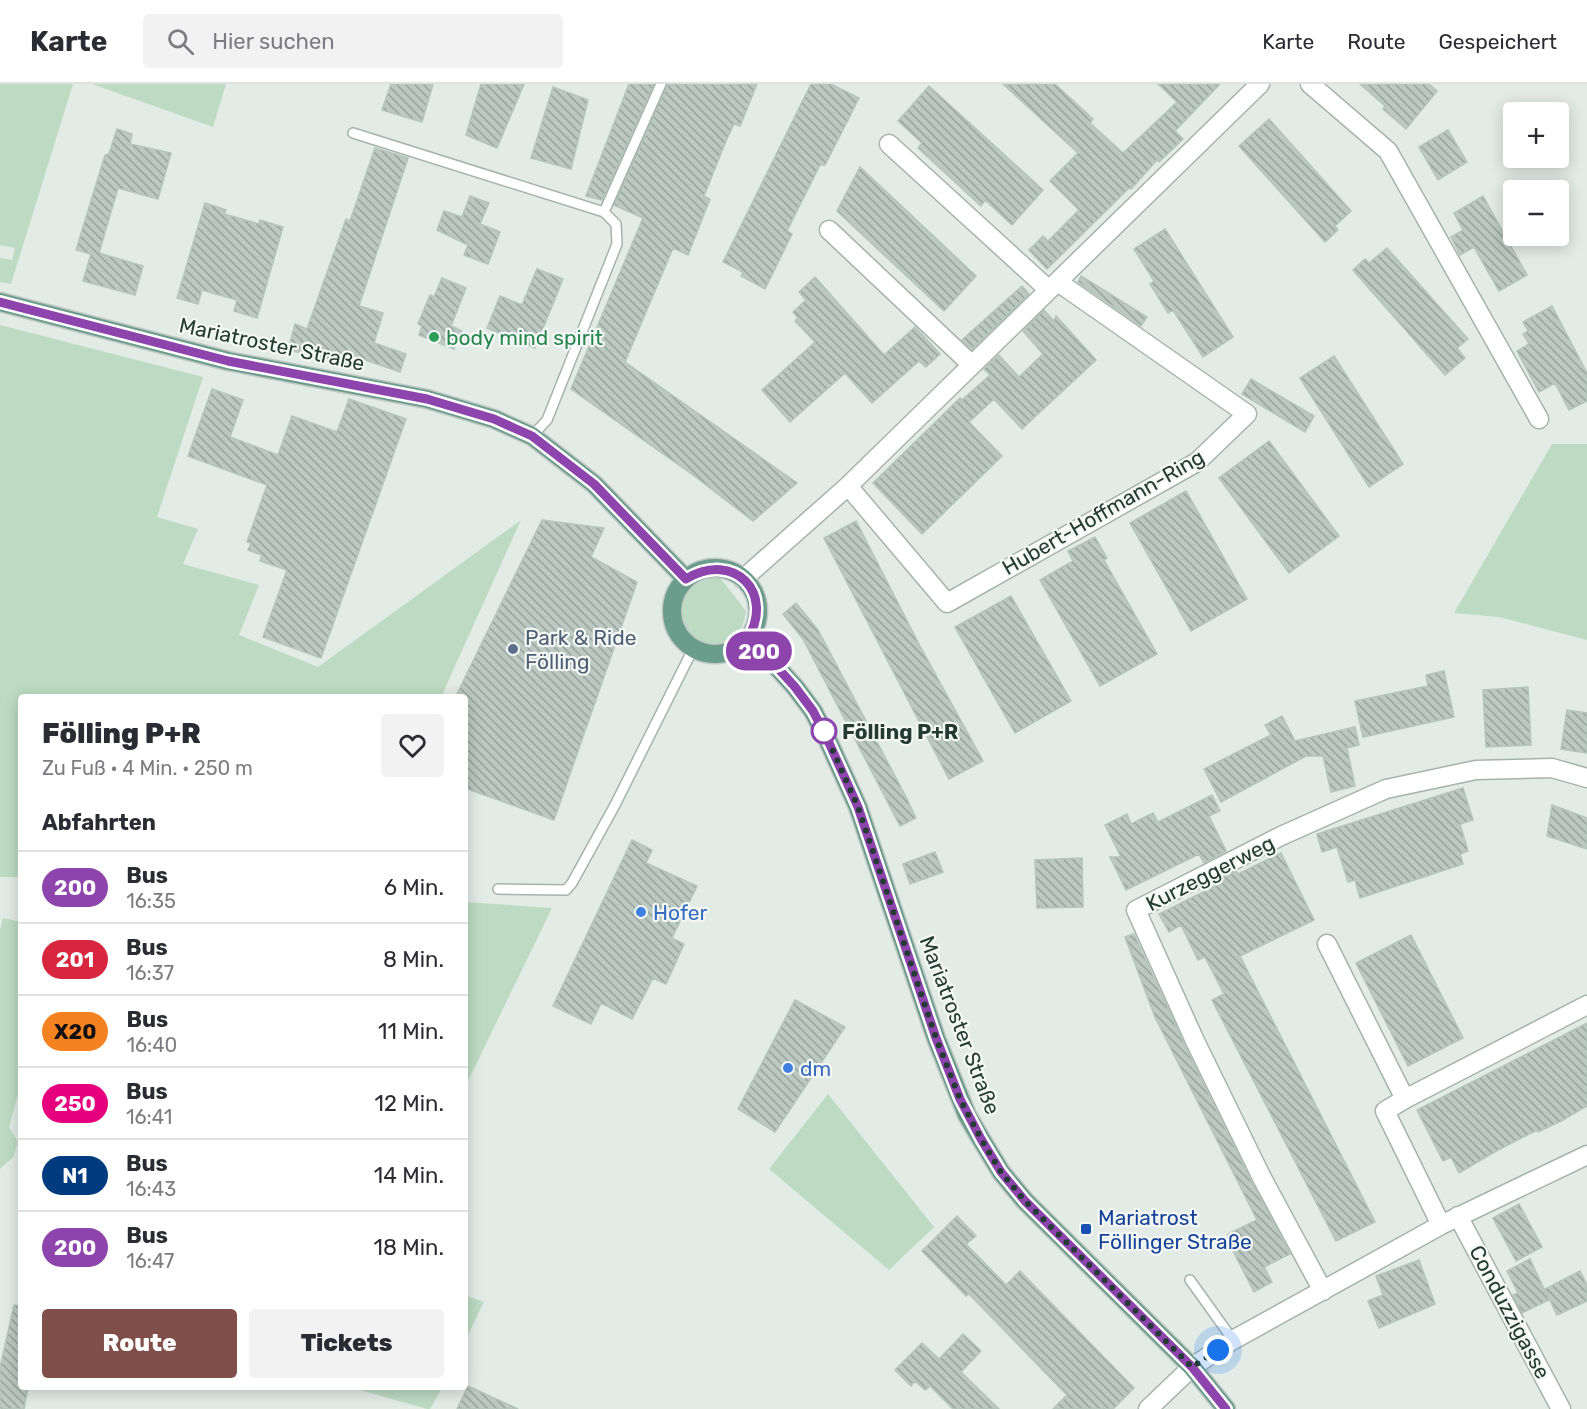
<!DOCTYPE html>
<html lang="de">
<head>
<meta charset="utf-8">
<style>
  body { margin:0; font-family:Rubik,sans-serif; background:#f2f2f3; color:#2b2b33; height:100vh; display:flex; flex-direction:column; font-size:22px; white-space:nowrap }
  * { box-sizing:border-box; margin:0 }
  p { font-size:20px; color:#7c7c81 }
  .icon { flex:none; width:33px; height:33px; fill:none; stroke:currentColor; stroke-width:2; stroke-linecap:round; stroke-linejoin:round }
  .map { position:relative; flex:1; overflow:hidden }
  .side { position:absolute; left:18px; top:610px; width:450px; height:696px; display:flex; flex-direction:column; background:#fff; border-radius:6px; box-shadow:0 3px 15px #0003 }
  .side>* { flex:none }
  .badge { padding:0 12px; border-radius:20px; font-size:21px; line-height:39px }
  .controls { position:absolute; left:1503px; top:18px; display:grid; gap:12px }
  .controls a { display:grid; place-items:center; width:66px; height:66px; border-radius:6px; background:#fff; box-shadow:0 3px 15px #0003; font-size:30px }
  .you { position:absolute; width:30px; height:30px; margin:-15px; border:4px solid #fff; border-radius:50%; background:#1a73e8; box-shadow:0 0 0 9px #1a73e833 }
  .map>.badge { position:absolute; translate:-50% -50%; box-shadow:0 0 0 3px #fff }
  h2 { padding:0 24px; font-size:22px; line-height:54px }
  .round { display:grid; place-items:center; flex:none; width:63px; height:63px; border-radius:6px; background:#f2f2f3 }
  .summary { display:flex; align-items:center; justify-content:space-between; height:102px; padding:0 24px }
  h1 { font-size:28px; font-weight:800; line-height:45px }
  .button { display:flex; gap:12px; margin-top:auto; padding:12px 24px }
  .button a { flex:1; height:69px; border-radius:6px; background:#804f4a; color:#fff; font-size:24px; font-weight:800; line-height:69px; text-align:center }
  .button a+a { background:#f2f2f3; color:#2b2b33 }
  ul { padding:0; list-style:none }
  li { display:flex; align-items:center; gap:18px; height:72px; padding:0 24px; border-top:2px solid #e1e1e2 }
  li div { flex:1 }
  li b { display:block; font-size:22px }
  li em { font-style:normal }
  li .badge { min-width:66px; font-weight:700; text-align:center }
  header { display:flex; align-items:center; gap:36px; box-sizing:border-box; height:84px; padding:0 30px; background:#fff; border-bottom:2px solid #e1e1e2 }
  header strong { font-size:28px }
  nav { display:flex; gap:33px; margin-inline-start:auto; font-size:21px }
  .search { width:420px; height:54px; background:#f2f2f3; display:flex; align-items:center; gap:15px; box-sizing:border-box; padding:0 21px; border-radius:6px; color:#7c7c81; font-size:22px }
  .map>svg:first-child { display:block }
</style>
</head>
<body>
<header>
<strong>Karte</strong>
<div class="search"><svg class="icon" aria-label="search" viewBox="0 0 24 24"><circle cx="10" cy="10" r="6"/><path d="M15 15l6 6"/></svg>Hier suchen</div>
<nav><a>Karte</a><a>Route</a><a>Gespeichert</a></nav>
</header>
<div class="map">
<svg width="1587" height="1325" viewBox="0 0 1587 1325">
  <defs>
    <pattern id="building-back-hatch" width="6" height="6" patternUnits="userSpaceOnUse" patternTransform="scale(1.5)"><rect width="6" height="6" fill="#bbc9c2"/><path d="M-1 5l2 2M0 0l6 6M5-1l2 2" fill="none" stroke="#98a49e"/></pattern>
  </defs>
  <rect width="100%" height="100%" fill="#e3ebe7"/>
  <path fill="#bddbc3" d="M0 0H73L11 200 0 198V174L12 176 15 164 0 161Z
    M92 0H226L213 43Z
    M0 241 203 293 157 433 198 445 183 480 259 501 239 551 318 583 521 436 441 613 21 614V793H0Z
    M1552 360H1587V556L1499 533 1454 529Z
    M713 494 721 495 746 527C739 584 665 558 684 515 689 502 700 497 713 494Z
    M465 818 552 824 465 1003Z
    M3 834 21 838V1000L9 1043 18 1058 13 1073 0 1085V846Z
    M828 1010 934 1143 889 1186 769 1085Z
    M465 1211 484 1218 465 1257Z
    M353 1304H442L430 1325H427Z"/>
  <path fill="url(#building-back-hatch)" stroke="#b5c4bd" stroke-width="1.5" d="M391 0H433L422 38 382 26Z
    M481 0H524L497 64 466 51Z
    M629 0H654L602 116 586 112Z
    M668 0H757L740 42 734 40 726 57 704 112 710 115 688 171 673 164 625 278 797 399 753 437 693 391 571 305 643 134 614 121Z
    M811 0H831L859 14 825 81H820L787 147 792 150 765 205 741 192 743 188 723 178Z
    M1003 0H1055L1093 35 1090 39 1123 69 1177 18 1158 0H1220L1175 47 1183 55 1159 78 1157 76 1131 105 1129 104 1047 185 1029 166 1043 152 1048 157 1079 126 1050 97 1078 69Z
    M1360 0H1429L1437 7 1406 45 1383 25 1385 22Z
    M929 2 1043 106 1012 141 985 116 981 122 918 64 922 59 898 37Z
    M553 3 588 16 571 85 531 74Z
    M1269 35 1351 127 1335 142 1338 146 1325 158 1239 62Z
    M117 45 132 50 130 60 171 69 158 115 118 104 99 169 143 182 135 211 83 197 91 170 76 166 105 71 109 70Z
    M1448 46 1467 78 1438 96 1419 63Z
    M375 64 408 74 359 222 383 229 374 259 406 270 400 288 354 272 350 280 288 266 295 240 307 245 346 135 350 137Z
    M860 83 976 192 944 227 837 127Z
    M470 112 489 119 480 140 500 148 488 180 464 171 468 161 437 146 444 127 462 133Z
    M1483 112 1527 191 1499 207 1474 163 1460 171 1451 153 1463 146 1454 129Z
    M205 119 226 126 224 130 259 140 260 136 283 143 257 234 234 227 237 216 202 206 198 220 177 214Z
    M1165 145 1233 253 1203 273 1173 226 1168 229 1150 200 1154 197 1134 165Z
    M1387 164 1468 255 1457 264 1465 274 1445 291 1353 186 1365 175 1369 179Z
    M537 185 563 195 535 264 487 244 500 212 522 221Z
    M1081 192 1147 233 1141 242 1078 198Z
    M815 193 884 271 915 243 940 270 926 283 919 277 872 319 845 289 790 338 762 306 815 258 795 237 798 234 793 228 806 216 799 208Z
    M442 194 466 204 451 242 462 247 454 265 419 251 422 242 418 240 430 211 434 213Z
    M1022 202 1029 210 972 265 962 256Z
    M1552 222 1587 289V317L1569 326 1555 299 1539 308 1517 267 1529 260 1523 250 1528 247 1523 238Z
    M1044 226 1054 237 1056 232 1096 276 1022 345 994 315 969 338 1002 372 922 450 873 399 960 314 962 316 990 291 984 285 999 271 1019 293 1043 270 1023 247Z
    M1334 272 1403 380 1369 403 1300 294Z
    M1251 295 1314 332 1305 348 1242 310Z
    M212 305 243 316 230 353 278 371 292 332 337 348 349 315 406 335 321 574 263 553 287 486 260 477 262 471 248 466 251 459 247 458 267 401 188 372Z
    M1269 357 1339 452 1289 489 1219 394Z
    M1186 407 1247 515 1191 547 1130 439Z
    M542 436 604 444 591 473 637 498 554 736 465 704V614H455Z
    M856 437 920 562 983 677 949 695 824 454Z
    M1095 453 1107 474 1104 476 1157 570 1100 602 1040 496 1073 477 1068 467Z
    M1011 512 1071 617 1015 649 955 543Z
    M796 519 818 546 906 713 916 734 900 742 803 555 783 530Z
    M1444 587 1454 633 1363 653 1355 617 1428 602 1426 591Z
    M1528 603 1531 661 1486 663 1483 606Z
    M1567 626 1587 629V669L1561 665Z
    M1282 632 1295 657 1355 643 1359 661 1347 664 1355 702 1331 708 1323 672H1306L1221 718 1204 685 1271 651 1265 641Z
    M1463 704 1473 736 1460 740 1468 767 1460 770 1463 780 1360 814 1355 796 1348 798 1337 763 1322 768 1317 750Z
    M1212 711 1220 727 1209 732 1226 767 1204 779 1199 770 1126 806 1110 773H1121L1105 741 1127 730 1131 740 1153 729 1158 738Z
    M1552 721 1587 734V765L1547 752Z
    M632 756 652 766 646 779 697 802 672 854 684 860 666 900 653 894 632 935 601 919 591 940 553 922Z
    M935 768 943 788 910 800 903 780Z
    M1281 769 1314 836 1240 872 1375 1138 1336 1157 1212 916 1224 910 1205 873 1198 876 1181 841 1169 848 1159 830 1215 802 1214 799 1236 787 1238 790Z
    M1082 774 1083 823 1037 824 1035 776Z
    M1134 850 1185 962 1252 1099 1290 1170 1264 1183 1272 1198 1254 1208 1228 1157V1150L1257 1136 1155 933 1125 853Z
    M1411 851 1463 954 1408 982 1356 879Z
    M795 916 845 943 775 1048 738 1025Z
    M1587 939V1022L1563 1036 1538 1048 1537 1046 1498 1066 1459 1089 1451 1073 1443 1077 1417 1026Z
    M1519 1120 1542 1163 1516 1177 1493 1134Z
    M957 1132 976 1152 966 1160 1006 1201 1020 1187 1134 1304 1113 1325H1053L1067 1311 969 1210 966 1212 922 1167Z
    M1530 1175 1549 1216 1522 1229 1513 1211 1518 1209 1507 1187Z
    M1419 1176 1435 1220 1379 1244 1368 1217 1383 1211 1376 1192Z
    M1580 1187 1587 1201V1217L1557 1231 1545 1205Z
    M14 1221 21 1222V1304H28L24 1325H0V1284Z
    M963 1250 981 1267 961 1288 999 1325H953L930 1302 925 1306 915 1297 911 1302 895 1286 922 1259 939 1275Z
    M468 1302 518 1325H457Z"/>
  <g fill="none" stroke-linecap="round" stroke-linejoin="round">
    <g stroke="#a6b3ad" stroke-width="12">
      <path id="lane" d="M353 49 604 128 616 140 617 160 547 336 532 352
        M604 128 661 0
        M498 805 566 806 572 799 615 721 693 565
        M1190 1196 1233 1256"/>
    </g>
    <g stroke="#a6b3ad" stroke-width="21">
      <path id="street" d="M1310 0 1388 67 1539 335
        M889 60 1049 206
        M829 146 972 281
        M848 402 947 519 1197 378 1247 330 1058 198
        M743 495 848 402 1260 0
        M1327 860 1405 1015
        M1458 1132 1561 1325
        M1441 1141 1385 1027 1405 1015 1587 921
        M1323 1207 1262 1094 1195 957 1136 826 1281 752 1386 705 1476 686 1552 684 1587 694
        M1148 1325 1192 1283 1233 1256 1441 1141 1587 1071"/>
    </g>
    <g stroke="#c2c8c6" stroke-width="21">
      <path id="primary" d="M0 218 228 277 427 315 494 335 514 344 532 352 594 400 686 495
        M672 527a43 43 0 1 1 86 0a43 43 0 1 1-86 0Z
        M747 556 775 581 795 603 813 627 825 650 858 723 936 954 954 999 967 1031 981 1055 1001 1088 1025 1117 1192 1283 1226 1325"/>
    </g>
    <use href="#lane" stroke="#fff" stroke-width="9"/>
    <use href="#street" stroke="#fff" stroke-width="18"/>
    <use href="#primary" stroke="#6b9d8c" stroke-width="18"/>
  </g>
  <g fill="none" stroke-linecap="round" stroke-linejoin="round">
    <g stroke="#fff" stroke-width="14">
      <path id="line" d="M0 218 228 277 427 315 494 335 514 344 532 352 594 400 686 495C734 466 776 509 747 556L775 581 795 603 813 627 825 650 858 723 936 954 960 1015 981 1055 1001 1088 1025 1117 1192 1283 1226 1325"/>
    </g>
    <use href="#line" stroke="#8e44ad" stroke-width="9"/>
    <path stroke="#243b33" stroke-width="6" stroke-dasharray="0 10.8" d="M824 647 858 723 936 954 960 1015 981 1055 1001 1088 1025 1117 1192 1283 1218 1266"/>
  </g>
  <circle fill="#2e9e5b" stroke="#f3f8f5" stroke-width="2" cx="434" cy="253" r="6"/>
  <circle fill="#5c6f8a" stroke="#f3f8f5" stroke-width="2" cx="513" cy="565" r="6"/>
  <circle fill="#fff" stroke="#8e44ad" stroke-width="3" cx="824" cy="647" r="12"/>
  <g fill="#3f7fe0" stroke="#f3f8f5" stroke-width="2">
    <circle cx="641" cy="828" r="6"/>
    <circle cx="788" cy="984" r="6"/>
  </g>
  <rect fill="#1a4fb4" stroke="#f3f8f5" stroke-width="2" x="1080" y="1139" width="12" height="12" rx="3"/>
  <g text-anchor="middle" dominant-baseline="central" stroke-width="4.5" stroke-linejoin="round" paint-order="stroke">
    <g font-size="21" fill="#27864d" stroke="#f3f8f5" text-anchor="start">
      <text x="446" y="253">body mind spirit</text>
    </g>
    <g font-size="21" fill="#243b33" stroke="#f3f8f5">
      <text transform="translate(272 260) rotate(12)">Mariatroster Straße</text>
      <text transform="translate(1103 428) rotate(-30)">Hubert-Hoffmann-Ring</text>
      <text transform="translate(1210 789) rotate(-27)">Kurzeggerweg</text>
      <text transform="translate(960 941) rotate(69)">Mariatroster Straße</text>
      <text transform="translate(1510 1228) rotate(62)">Conduzzigasse</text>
    </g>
    <g font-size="21" fill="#4e5e75" stroke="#f3f8f5" text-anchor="start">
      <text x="525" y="553">Park &amp; Ride<tspan x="525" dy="24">Fölling</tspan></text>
    </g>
    <g font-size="21" font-weight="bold" fill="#243b33" stroke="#f3f8f5" text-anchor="start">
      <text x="842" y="647">Fölling P+R</text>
    </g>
    <g font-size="21" fill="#366cbe" stroke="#f3f8f5" text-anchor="start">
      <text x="653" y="828">Hofer</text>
      <text x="800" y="984">dm</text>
    </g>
    <g font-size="21" fill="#164399" stroke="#f3f8f5" text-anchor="start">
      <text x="1098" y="1133">Mariatrost<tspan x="1098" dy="24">Föllinger Straße</tspan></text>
    </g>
  </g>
</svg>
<div class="controls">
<a>+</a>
<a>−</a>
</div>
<div class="you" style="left:1218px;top:1266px"></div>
<b class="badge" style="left:759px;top:567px;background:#8e44ad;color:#fff">200</b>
<section class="side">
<div class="summary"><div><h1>Fölling P+R</h1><p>Zu Fuß · 4 Min. · 250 m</p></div><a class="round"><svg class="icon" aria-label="heart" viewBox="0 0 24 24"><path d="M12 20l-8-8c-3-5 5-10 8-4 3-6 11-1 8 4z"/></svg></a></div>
<h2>Abfahrten</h2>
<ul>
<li><span class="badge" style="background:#8e44ad;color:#fff">200</span><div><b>Bus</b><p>16:35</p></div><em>6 Min.</em></li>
<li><span class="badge" style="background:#d7263d;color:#fff">201</span><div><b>Bus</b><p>16:37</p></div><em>8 Min.</em></li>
<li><span class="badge" style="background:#f58220;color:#111">X20</span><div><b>Bus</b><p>16:40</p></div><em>11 Min.</em></li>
<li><span class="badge" style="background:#e6007e;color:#fff">250</span><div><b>Bus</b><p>16:41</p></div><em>12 Min.</em></li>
<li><span class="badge" style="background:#003b80;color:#fff">N1</span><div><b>Bus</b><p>16:43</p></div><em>14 Min.</em></li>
<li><span class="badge" style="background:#8e44ad;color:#fff">200</span><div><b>Bus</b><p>16:47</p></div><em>18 Min.</em></li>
</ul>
<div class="button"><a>Route</a><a>Tickets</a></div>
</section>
</div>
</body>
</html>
